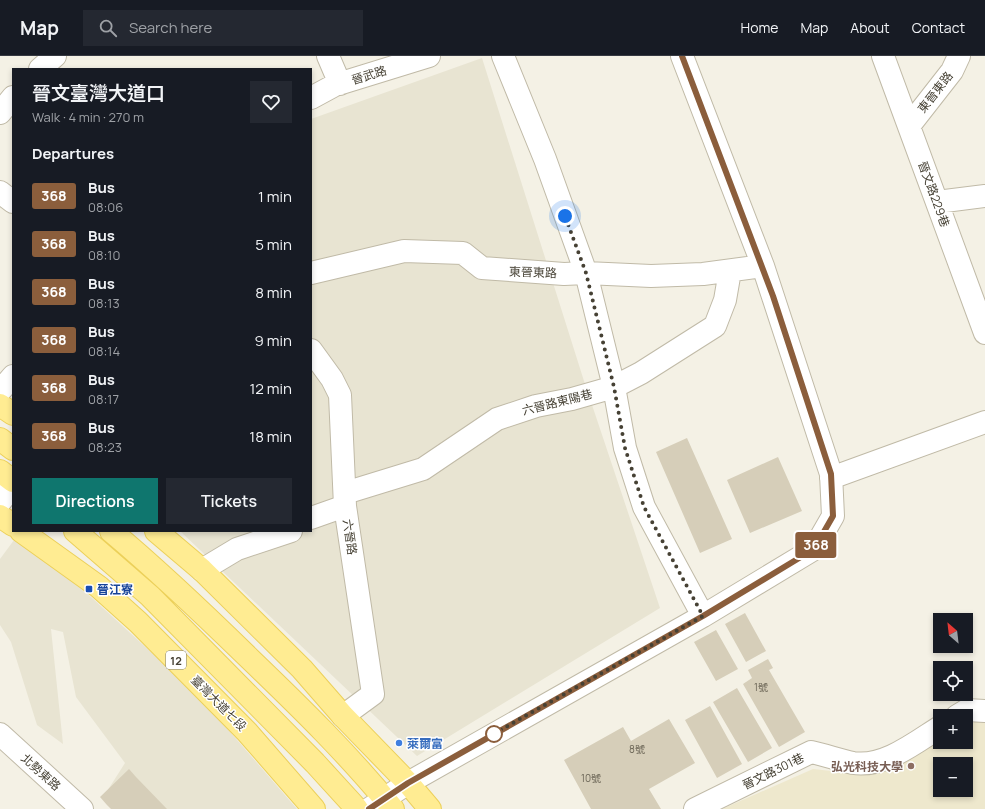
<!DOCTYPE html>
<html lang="en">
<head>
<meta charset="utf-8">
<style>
  body { margin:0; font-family:Manrope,"Noto Sans TC",sans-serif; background:#242831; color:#f1f3f6; height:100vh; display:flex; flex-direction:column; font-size:15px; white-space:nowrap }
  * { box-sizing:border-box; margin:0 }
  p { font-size:13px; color:#9ea1a6 }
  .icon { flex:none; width:22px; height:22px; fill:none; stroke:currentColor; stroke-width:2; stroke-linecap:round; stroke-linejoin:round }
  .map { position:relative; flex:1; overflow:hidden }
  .details { position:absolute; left:12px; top:12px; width:300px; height:464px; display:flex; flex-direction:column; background:#171b24; border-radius:0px; box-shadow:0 2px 6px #0003 }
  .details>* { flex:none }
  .badge { padding:0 8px; border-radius:3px; font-size:14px; line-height:26px }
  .needle { width:26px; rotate:332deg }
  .fabs { position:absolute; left:933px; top:557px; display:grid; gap:8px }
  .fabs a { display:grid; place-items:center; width:40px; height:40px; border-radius:0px; background:#171b24; box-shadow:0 2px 6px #0003; font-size:20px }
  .you { position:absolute; width:20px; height:20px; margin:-10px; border:3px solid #fff; border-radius:50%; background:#1a73e8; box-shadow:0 0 0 6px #1a73e833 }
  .map>.badge { position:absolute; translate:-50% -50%; box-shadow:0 0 0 2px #fff }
  h2 { padding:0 20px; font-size:15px; line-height:36px }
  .round { display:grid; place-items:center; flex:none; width:42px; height:42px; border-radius:0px; background:#242831 }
  .head { display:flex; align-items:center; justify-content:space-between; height:68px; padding:0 20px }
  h1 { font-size:19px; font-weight:600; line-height:30px }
  .primary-button { display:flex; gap:8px; margin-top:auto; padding:8px 20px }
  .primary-button a { flex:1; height:46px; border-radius:0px; background:#0f766e; color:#fff; font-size:16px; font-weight:600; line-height:46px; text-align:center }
  .primary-button a+a { background:#242831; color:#f1f3f6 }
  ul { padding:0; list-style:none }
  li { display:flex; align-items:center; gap:12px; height:48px; padding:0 20px }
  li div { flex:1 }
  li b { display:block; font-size:15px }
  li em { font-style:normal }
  li .badge { min-width:44px; font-weight:700; text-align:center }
  header { display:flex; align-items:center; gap:24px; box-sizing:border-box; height:56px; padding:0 20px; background:#171b24; border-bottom:1px solid #363941 }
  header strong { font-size:19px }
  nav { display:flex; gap:22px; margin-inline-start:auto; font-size:14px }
  .search { width:280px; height:36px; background:#242831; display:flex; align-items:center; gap:10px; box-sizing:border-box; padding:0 14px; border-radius:0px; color:#9ea1a6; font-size:15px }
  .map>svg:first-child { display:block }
</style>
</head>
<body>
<header>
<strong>Map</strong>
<div class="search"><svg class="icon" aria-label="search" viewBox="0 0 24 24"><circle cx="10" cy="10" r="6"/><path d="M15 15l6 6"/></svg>Search here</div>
<nav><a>Home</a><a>Map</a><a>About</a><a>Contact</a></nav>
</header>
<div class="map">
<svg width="985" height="753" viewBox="0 0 985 753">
  <rect width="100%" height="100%" fill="#f4f1e5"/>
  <path fill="#e8e4d2" d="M482 2 584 325 660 552 417 700 180 475H311V63Z
    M17 480 91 541 199 640 297 753H116L104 740 125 707 76 641 63 576 51 573 63 688 37 669 11 586 0 569V503Z"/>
  <path fill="#eee8cd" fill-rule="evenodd" d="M980 664 985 665V753H722L813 713 859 718 902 704 940 678V686H966V669ZM940 708H966V734H940Z"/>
  <path fill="#d6ceb9" d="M687 382 732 483 700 497 656 396Z
    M778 401 802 455 750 477 727 424Z
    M745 557 766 595 746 606 725 568Z
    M716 574 738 613 716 625 694 586Z
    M768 603 773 612 769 614 805 676 779 691 743 628 752 622 748 614Z
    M737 632 772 692 748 706 713 646Z
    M710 650 742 708 717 722 685 664Z
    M669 663 695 707 649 733 661 753H591L564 704 623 671 631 685Z
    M129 713 136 721 167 753H111L107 749 100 741Z"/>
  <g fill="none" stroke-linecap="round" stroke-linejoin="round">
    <g stroke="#c0baa7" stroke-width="24">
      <path id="minor" d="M328 0 340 28
        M503 0 545 103 586 217 614 331 625 392 644 451 703 560
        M883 0 985 277
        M40 13 55 0
        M311 42 335 29 429 0
        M0 57 13 41
        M909 70 952 15 959 0
        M0 136 13 146
        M937 146 985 140
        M311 217 404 195 463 197 482 212 564 218 586 217 651 220 703 218 763 210
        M311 294 332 323 340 339 345 450 373 638 343 660
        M0 335 13 320
        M831 422 985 366
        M345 437 423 413 497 363 536 350 572 343 614 331 641 317 715 270 725 244 730 215
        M0 446 13 430
        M311 462 345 450
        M202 514 237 493 291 475
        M957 660 967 654 985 655
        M0 678 82 753
        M369 753 408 727 703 560 814 493 833 460 831 418 763 210 682 0
        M695 753 811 696C825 699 839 704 853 707 884 712 916 686 940 671"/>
    </g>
    <g stroke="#ecd05a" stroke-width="24">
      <path id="major" d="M0 349 13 358
        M0 383 13 393
        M0 415 13 425
        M0 460 13 469
        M21 475 99 531 138 566 247 676 314 753
        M75 475 150 540 315 707 357 753
        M111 475C160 516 205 559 250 603 300 651 349 699 393 753
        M156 475 202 514 302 613 343 660 408 727 430 753"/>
    </g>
    <use href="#minor" stroke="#fff" stroke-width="22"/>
    <use href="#major" stroke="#ffec92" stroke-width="22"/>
  </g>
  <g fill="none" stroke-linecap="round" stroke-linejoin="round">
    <g stroke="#fff" stroke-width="9">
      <path id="line" d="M369 753 408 727 703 560 814 493 833 460 831 418 773 240 682 0"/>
    </g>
    <use href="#line" stroke="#8b5e3c" stroke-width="6"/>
    <path stroke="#464134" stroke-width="4" stroke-dasharray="0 7.2" d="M494 678 488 681 703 560 644 451 625 392 614 331 586 217 565 160"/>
  </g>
  <rect fill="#1a4fb4" stroke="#fff" stroke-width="1.5" x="85" y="529" width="8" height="8" rx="2"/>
  <circle fill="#fff" stroke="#8b5e3c" stroke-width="2" cx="494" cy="678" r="8"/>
  <circle fill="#3f7fe0" stroke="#fff" stroke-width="1.5" cx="399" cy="687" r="4"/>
  <circle fill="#8d6e63" stroke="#fff" stroke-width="1.5" cx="911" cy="710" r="4"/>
  <g text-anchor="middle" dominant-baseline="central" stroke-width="3" stroke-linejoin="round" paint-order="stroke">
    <g font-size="10" fill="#6a6455">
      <text x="761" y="631">1號</text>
      <text x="637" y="693">8號</text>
      <text x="591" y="722">10號</text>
    </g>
    <rect fill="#fff" stroke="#7e7a71" stroke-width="1" x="166" y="595" width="20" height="18" rx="3"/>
    <g font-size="11" font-weight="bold" fill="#464134">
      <text x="176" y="604">12</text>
    </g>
    <g font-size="12" fill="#464134" stroke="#fff">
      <text transform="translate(369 19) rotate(-17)">晉武路</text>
      <text transform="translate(935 36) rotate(-52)">東晉東路</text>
      <text transform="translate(934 138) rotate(70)">晉文路229巷</text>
      <text transform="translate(533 216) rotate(2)">東晉東路</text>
      <text transform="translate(557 346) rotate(-14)">六晉路東陽巷</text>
      <text transform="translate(350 481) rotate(82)">六晉路</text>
      <text transform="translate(219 647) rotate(45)">臺灣大道七段</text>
      <text transform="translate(773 715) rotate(-26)">晉文路301巷</text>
      <text transform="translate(41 716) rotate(42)">北勢東路</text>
    </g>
    <g font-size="12" font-weight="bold" fill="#164399" stroke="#fff" text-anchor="start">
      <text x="97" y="533">晉江寮</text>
    </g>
    <g font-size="12" font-weight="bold" fill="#366cbe" stroke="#fff" text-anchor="start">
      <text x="407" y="687">萊爾富</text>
    </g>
    <g font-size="12" font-weight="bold" fill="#785e54" stroke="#fff" text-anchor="end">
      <text x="903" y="710">弘光科技大學</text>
    </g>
  </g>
</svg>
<div class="fabs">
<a><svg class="needle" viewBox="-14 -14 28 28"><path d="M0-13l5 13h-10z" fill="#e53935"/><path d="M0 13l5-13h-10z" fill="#9ea1a6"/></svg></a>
<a><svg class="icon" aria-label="locate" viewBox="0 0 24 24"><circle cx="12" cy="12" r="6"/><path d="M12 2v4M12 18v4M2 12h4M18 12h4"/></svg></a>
<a>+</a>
<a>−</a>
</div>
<div class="you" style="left:565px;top:160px"></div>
<b class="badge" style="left:816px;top:489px;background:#8b5e3c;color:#fff">368</b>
<section class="details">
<div class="head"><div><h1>晉文臺灣大道口</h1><p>Walk · 4 min · 270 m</p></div><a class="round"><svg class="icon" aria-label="heart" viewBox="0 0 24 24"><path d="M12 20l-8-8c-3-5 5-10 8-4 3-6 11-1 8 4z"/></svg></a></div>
<h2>Departures</h2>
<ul>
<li><span class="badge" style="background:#8b5e3c;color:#fff">368</span><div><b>Bus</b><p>08:06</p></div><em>1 min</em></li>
<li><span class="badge" style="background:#8b5e3c;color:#fff">368</span><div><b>Bus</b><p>08:10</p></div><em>5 min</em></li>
<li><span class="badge" style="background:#8b5e3c;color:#fff">368</span><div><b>Bus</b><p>08:13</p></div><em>8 min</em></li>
<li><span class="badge" style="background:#8b5e3c;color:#fff">368</span><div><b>Bus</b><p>08:14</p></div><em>9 min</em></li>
<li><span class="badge" style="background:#8b5e3c;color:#fff">368</span><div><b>Bus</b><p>08:17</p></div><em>12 min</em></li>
<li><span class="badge" style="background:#8b5e3c;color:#fff">368</span><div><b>Bus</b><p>08:23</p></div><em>18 min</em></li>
</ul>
<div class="primary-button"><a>Directions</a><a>Tickets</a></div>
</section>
</div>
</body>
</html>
